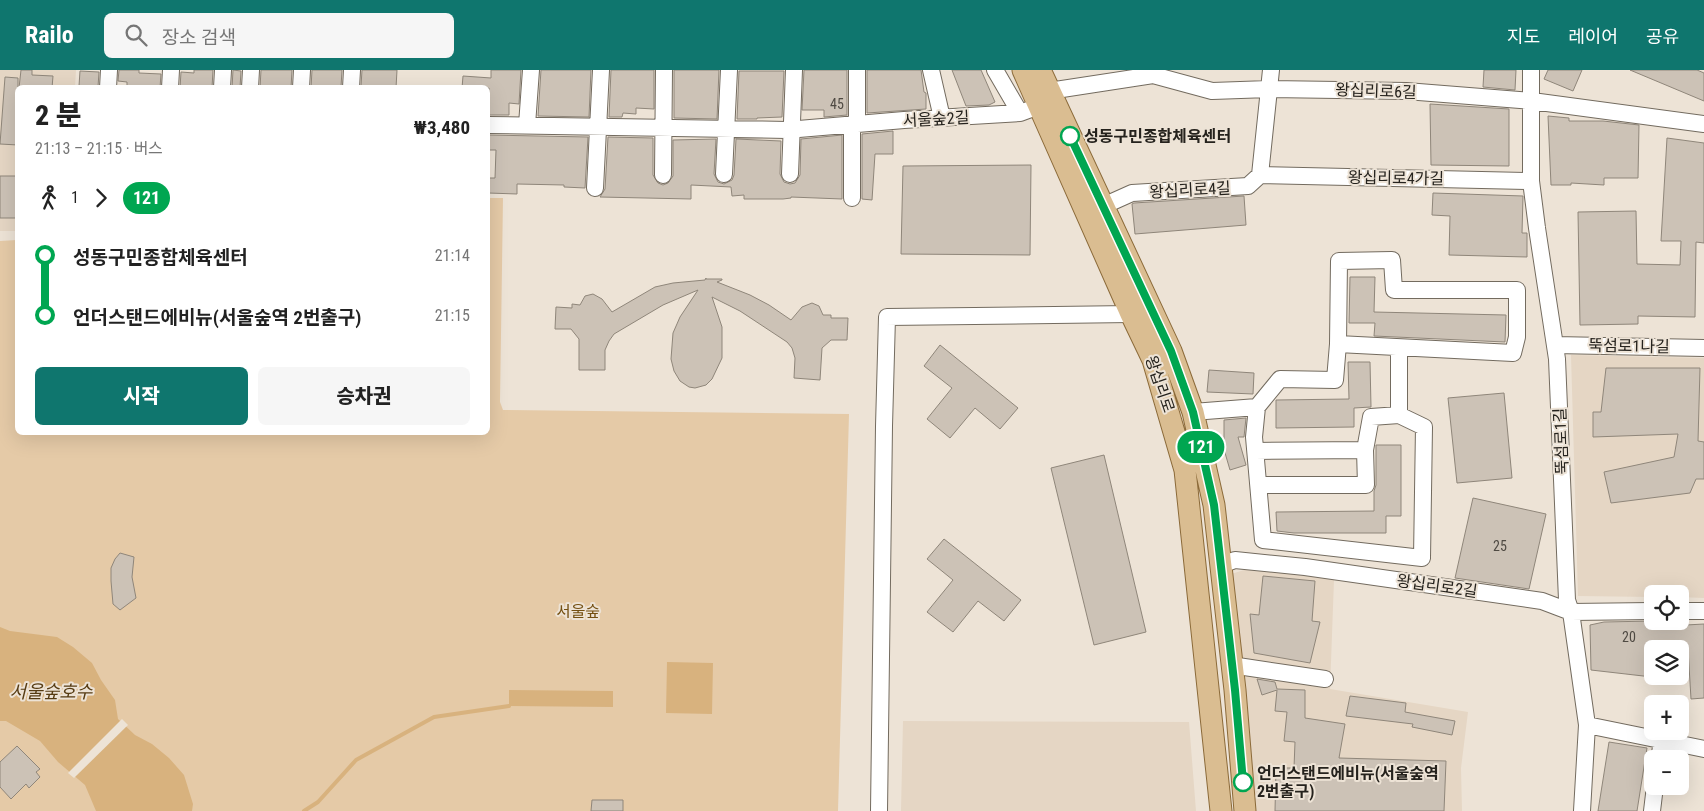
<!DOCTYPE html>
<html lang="ko">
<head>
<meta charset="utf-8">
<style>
  body { margin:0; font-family:"Roboto Condensed","Noto Sans KR",sans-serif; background:#f6f6f6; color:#222; height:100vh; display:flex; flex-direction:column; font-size:19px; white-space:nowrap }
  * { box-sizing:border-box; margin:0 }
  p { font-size:16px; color:#767676 }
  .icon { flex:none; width:28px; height:28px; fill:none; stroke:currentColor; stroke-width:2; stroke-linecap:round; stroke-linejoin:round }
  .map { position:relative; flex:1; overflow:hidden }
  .side { position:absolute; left:15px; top:15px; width:475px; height:350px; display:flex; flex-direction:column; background:#fff; border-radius:8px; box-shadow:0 5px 20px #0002 }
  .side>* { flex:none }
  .badge { padding:0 10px; border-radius:16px; font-size:18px; line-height:32px }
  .controls { position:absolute; left:1644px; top:515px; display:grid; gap:10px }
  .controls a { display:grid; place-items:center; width:45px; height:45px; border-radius:8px; background:#fff; box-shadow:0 5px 20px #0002; font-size:25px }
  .map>.badge { position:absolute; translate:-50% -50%; box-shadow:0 0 0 2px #fff }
  .legs { display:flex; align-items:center; gap:8px; height:55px; padding:0 20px; font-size:16px }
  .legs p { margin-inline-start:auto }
  .overview { display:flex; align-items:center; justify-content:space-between; height:85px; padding:0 20px }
  h1 { font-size:28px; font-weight:800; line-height:38px }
  .primary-button { display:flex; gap:10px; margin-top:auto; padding:10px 20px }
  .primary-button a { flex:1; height:58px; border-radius:8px; background:#0f766e; color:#fff; font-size:20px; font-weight:800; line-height:58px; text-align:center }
  .primary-button a+a { background:#f6f6f6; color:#222 }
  ul { padding:0 20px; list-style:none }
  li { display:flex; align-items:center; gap:18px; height:60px; font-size:19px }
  li i { display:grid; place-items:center; width:8px; height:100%; margin:0 6px; background:currentColor }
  li i::after { content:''; width:12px; height:12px; margin:-6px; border:4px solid; border-radius:50%; background:#fff }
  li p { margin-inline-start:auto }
  li:first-child i { background:linear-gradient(#0000 50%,currentColor 0) }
  li:last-child i { background:linear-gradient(currentColor 50%,#0000 0) }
  header { display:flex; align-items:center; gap:30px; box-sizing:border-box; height:70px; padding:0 25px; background:#0f766e; color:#fff }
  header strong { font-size:24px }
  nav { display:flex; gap:28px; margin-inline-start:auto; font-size:18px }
  .search { width:350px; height:45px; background:#f6f6f6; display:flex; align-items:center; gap:12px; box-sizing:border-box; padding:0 18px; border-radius:8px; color:#767676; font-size:19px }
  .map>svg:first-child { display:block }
</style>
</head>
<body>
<header>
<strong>Railo</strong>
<div class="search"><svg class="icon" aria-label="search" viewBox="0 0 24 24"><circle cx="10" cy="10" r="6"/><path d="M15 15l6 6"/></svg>장소 검색</div>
<nav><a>지도</a><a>레이어</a><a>공유</a></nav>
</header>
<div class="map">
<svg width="1704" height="741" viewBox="0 0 1704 741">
  <rect width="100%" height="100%" fill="#ede3d6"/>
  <path fill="#e5d6c4" d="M0 0H76L75 17 18 18 17 161H0Z
    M1571 285 1704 288V528L1680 527V524H1652V527L1578 526Z
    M1251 498 1334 510 1330 619 1468 642 1461 698 1462 741H1255L1231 504Z
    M903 651 1189 652 1196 741H901Z"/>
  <path fill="#e5caa7" d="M488 128H503L500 332 503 340 849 344 838 741H0V171L17 170 18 362H488Z"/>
  <path fill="#d8b27e" d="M0 557 10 561 57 567 73 577 92 593 101 610 115 630 118 649 135 665 152 674 169 688 184 705 193 734 192 741H96L85 715 58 692 40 671 6 651H0Z
    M667 592 713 593 712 644 666 643Z
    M509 620 613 621V637L509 636Z"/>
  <path fill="#ede3d6" d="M122 649 128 655 74 708 68 703Z"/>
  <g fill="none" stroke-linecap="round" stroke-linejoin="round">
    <path stroke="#d8b27e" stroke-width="4" d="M304 741 318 732 356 690 434 647 509 636"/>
  </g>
  <path fill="#ccc2b6" stroke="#8f867a" d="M21 0H32V5L53 6 52 18H19Z
    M119 0H139V3L161 4 160 18 127 17V12L118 11Z
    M194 0H213L212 18H180L181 2 194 3Z
    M233 0 241 1 240 18H232Z
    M261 0H292L291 18H260Z
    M312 0H342L341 17 311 18Z
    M362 0H397L396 18 361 16Z
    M491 0H521L519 34 509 33V45H488L489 18H462L463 6 491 8Z
    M541 0H591L589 47 538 46Z
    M611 0H654V39L636 38V44L623 43 622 47H609Z
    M674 0H719L717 49 674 48Z
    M804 0H847V45L824 47V40H802Z
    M867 0H921L924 22 926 23V39L867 43Z
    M952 0H981L995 32 989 35 966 36Z
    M1484 0H1516L1515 20 1483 17Z
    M1548 0H1582L1573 21 1544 9Z
    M1630 0H1697L1704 3V31Z
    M80 1 99 2 98 17 79 16Z
    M739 1H784L782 47 757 48V49H737Z
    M5 7 18 8V75L0 74Z
    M1430 34 1509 39V96L1431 95Z
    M1548 46 1569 48V51H1603L1639 55 1638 108H1604V115L1571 113V115H1551Z
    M893 61V84H875L872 130 862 129V64Z
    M488 65 588 67 585 118 564 117V115L517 114V124L488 123V108H495L496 80H488Z
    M842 65V129L791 127V128L783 129H744V125L732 126 731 117 691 115V129L600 127 605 119 608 67 653 68V105L658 113 663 115 668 113 673 106V70L716 69 714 104 718 112 724 114 732 110 734 105 736 69 781 71 780 104 784 112 790 114 795 113 800 105 801 69Z
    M1667 68 1704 73V173L1696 172 1695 247 1638 246V254L1580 255 1578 142 1636 141 1637 194 1680 195 1681 171H1661Z
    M1031 95 1030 185 901 184 903 96Z
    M0 106H18V148H0Z
    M1433 123 1523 126 1522 163H1527V187L1449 185 1450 146 1432 145Z
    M1244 126 1246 155 1135 164 1132 134 1134 133Z
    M1350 207H1375L1374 242 1506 245 1505 272 1374 266 1375 253H1349Z
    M706 208V209H722V210L717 212 750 225 769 235 791 250 802 237 812 233 819 236 823 245H831V248H848L847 270H831L822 278 820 310 794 308 795 288 792 278 787 272 740 241 712 227 722 257V288L712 309 706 315 695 318 689 317 680 311 674 301 671 289 673 263 680 247 698 220 663 235 614 264 609 271 605 280V300H579V269L571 259H555L556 237 572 238V234L580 235 585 226 593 224 602 229 612 242 655 217 673 213 705 210Z
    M940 275 1018 338 1000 359 975 338 950 368 927 349 952 318 924 296Z
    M1348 292H1370L1371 337 1354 338V357L1276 358V330L1349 329Z
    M1606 298H1700L1698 371 1704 372V409H1696L1690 423 1611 433 1604 402 1674 387 1678 364 1593 367V342H1601Z
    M1209 300 1254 303 1253 324 1207 322Z
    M1504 323 1512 408 1457 413 1448 328Z
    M1246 348 1244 367H1238L1246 395 1230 400 1223 376 1224 375V350Z
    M1376 375H1401V446H1386V463H1294L1277 461 1276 442 1374 441V421L1376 415Z
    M1104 385 1146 562 1094 575 1051 398Z
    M1473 428 1546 444 1529 519 1455 508Z
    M944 469 1021 530 1004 551 978 531 953 562 927 542 953 510 927 489Z
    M120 483 134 487 132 507 136 528 120 540 113 534 111 511V498L115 489Z
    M1263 506 1315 511 1312 551 1320 552 1310 593 1254 583 1250 544 1259 545Z
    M1652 551H1667L1668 556 1704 554V628L1691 629 1688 579H1652V607L1591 600 1590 555 1604 552Z
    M1257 609 1275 612 1277 619 1305 620V648L1345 654 1339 688 1446 691 1444 741H1275L1276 698H1294L1295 672 1284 671 1287 642 1275 641 1277 620 1262 625Z
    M1350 626 1406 633 1405 642 1455 651 1452 665 1412 657 1413 654 1346 646Z
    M1609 672 1647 678 1637 741H1598Z
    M17 676 40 699 36 702 40 707 29 718 26 714 11 729 0 717V692Z
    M592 730H623V741H591Z"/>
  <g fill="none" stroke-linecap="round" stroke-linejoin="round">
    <g stroke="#736b5f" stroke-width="18">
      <path id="minor" d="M857 0V54
        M931 0 942 48
        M995 0 1020 43
        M1531 0V111L1537 158 1557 289 1567 530 1571 542 1587 655 1582 741
        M108 18 109 0
        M170 18 171 0
        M222 18 223 0
        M250 18 251 0
        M301 18 302 0
        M351 18 352 0
        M1049 21 1153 5 1212 21 1269 19 1406 21 1532 31 1704 54
        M852 54V128
        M488 55 787 60 904 50 1020 43 1039 36
        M527 55 531 0
        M724 104 729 0
        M790 104 794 0
        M663 105 664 0
        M1260 105 1531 111
        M595 118 601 0
        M1103 136 1132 123 1248 116 1260 105 1271 0
        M1338 274 1339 191 1392 190 1394 220H1517V267L1513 283 1338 274 1335 310 1280 309 1257 337 1254 367 1263 470 1422 488 1424 357 1399 345
        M1555 275 1704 278
        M1193 342 1257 337
        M1256 381 1365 380 1371 347 1399 345V278
        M1259 415H1366L1365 380
        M1221 495 1235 490 1305 497 1542 531 1571 542 1652 541
        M1680 541H1704
        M1231 595 1325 609
        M1587 655 1704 679
        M1659 689 1662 671
        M879 741 884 356 887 247 1131 244 1140 241
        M1652 741 1655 716"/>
    </g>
    <g stroke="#8b6a39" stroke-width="23">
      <path id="major" d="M1023 0 1131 244 1153 290 1185 400 1221 741
        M1040 0 1171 281 1193 342 1214 435 1235 620 1245 741"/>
    </g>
    <use href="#minor" stroke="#fff" stroke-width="16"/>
    <use href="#major" stroke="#dabd91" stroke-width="21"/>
  </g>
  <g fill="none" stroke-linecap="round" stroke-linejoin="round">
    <g stroke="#fff" stroke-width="11">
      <path id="line-1" d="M1070 66 1171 281 1193 342 1214 435 1235 620 1243 712"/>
    </g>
    <use href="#line-1" stroke="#00a651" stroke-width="8"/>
  </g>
  <g fill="#fff" stroke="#00a651" stroke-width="2.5">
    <circle cx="1070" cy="66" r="9"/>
    <circle cx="1243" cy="712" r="9"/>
  </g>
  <g text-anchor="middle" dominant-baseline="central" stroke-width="4" stroke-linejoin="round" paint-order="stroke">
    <g font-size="14" fill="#4f4a43">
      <text x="837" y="34">45</text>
      <text x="1500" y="476">25</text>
      <text x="1629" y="567">20</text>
    </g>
    <g font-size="16" fill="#25221d" stroke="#ede3d6">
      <text transform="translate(1376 21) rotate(2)">왕십리로6길</text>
      <text transform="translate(936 49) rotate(-3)">서울숲2길</text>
      <text transform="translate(1396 108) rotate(1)">왕십리로4가길</text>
      <text transform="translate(1190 120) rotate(-3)">왕십리로4길</text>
      <text transform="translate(1629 276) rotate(1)">뚝섬로1나길</text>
      <text transform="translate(1160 314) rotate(71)">왕십리로</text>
      <text transform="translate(1561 371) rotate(-92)">뚝섬로1길</text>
      <text transform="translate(1437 516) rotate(8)">왕십리로2길</text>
    </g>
    <g font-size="16" font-weight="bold" fill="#25221d" stroke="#ede3d6" text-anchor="start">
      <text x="1084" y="66">성동구민종합체육센터</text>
      <text x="1257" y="703">언더스탠드에비뉴(서울숲역<tspan x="1257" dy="18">2번출구)</tspan></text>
    </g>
    <g font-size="16" fill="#744f11" stroke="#ede3d6">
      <text x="578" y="541">서울숲</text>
    </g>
    <g font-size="18" font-style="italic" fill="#563b12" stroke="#ede3d6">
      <text x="51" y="621">서울숲호수</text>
    </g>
  </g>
</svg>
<div class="controls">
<a><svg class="icon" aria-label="locate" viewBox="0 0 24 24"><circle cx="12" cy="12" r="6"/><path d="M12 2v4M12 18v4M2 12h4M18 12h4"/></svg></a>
<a><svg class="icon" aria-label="layers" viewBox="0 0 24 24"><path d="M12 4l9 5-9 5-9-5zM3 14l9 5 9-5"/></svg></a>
<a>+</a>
<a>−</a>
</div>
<b class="badge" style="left:1201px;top:377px;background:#00a651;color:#fff">121</b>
<section class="side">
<div class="overview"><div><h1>2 분</h1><p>21:13 – 21:15 · 버스</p></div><b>₩3,480</b></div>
<div class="legs"><svg class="icon" aria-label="walk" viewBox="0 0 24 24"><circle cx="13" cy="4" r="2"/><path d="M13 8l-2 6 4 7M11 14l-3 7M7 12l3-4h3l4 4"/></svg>1<svg class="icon" aria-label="forward" viewBox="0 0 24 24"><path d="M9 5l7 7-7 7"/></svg><b class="badge" style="background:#00a651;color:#fff">121</b></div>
<ul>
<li><i style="color:#00a651"></i><b>성동구민종합체육센터</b><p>21:14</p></li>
<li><i style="color:#00a651"></i><b>언더스탠드에비뉴(서울숲역 2번출구)</b><p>21:15</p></li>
</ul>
<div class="primary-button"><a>시작</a><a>승차권</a></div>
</section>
</div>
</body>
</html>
